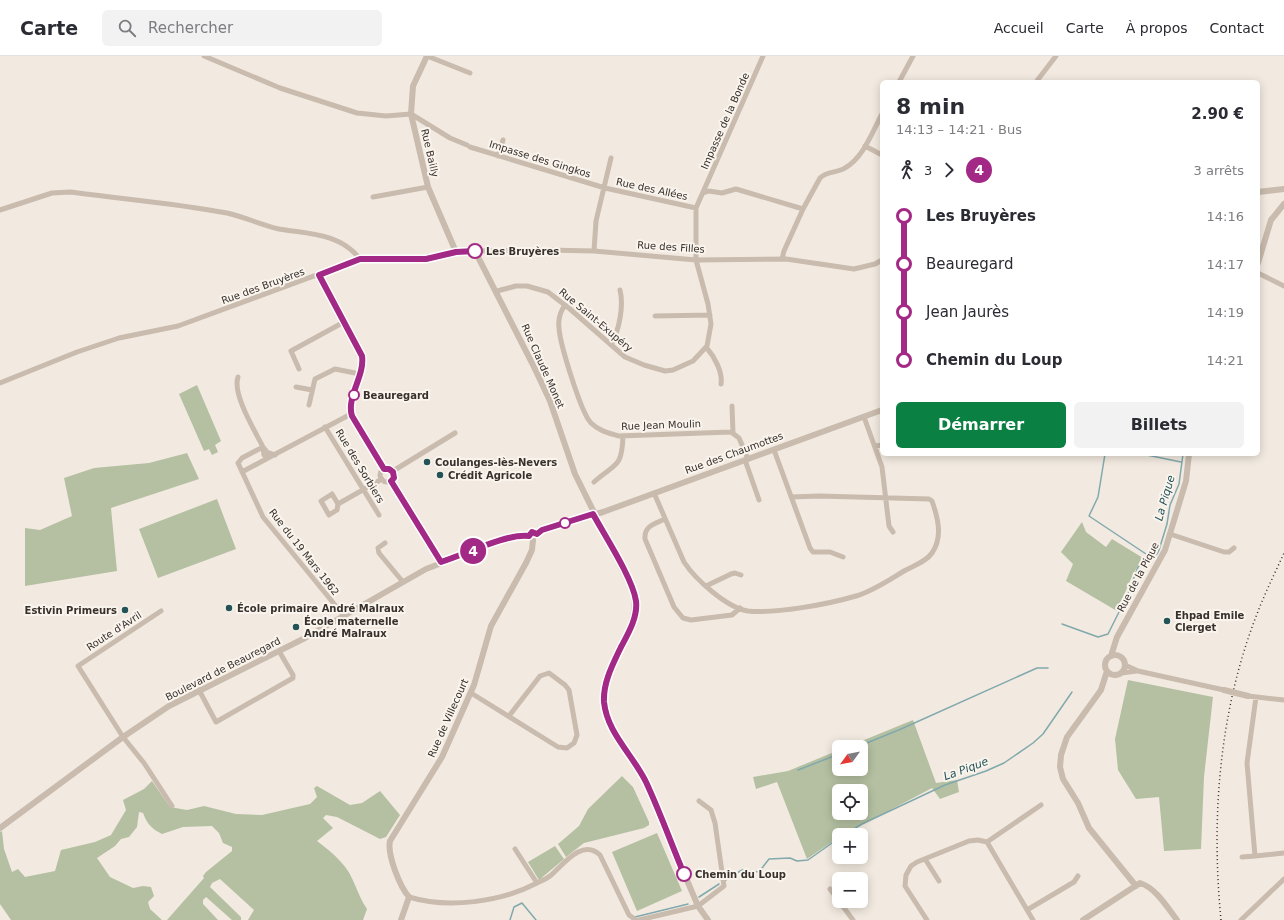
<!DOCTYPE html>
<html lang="fr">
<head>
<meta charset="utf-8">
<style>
  body { margin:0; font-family:"DejaVu Sans",sans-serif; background:#f2f2f3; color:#2b2b33; height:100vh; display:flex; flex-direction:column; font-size:15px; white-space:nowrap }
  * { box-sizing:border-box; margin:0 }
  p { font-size:13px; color:#7c7c81 }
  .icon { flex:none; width:22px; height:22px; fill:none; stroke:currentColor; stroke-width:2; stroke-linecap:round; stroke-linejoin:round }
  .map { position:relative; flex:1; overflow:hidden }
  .details { position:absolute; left:880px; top:24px; width:380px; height:376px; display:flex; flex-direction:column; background:#fff; border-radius:6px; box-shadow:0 2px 10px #0003 }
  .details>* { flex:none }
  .badge { padding:0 8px; border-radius:13px; font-size:14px; line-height:26px }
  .needle { width:26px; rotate:237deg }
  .controls { position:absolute; left:832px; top:684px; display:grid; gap:8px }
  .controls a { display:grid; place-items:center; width:36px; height:36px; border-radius:6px; background:#fff; box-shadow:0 2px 10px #0003; font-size:20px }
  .map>.badge { position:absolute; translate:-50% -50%; box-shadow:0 0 0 2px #fff }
  .legs { display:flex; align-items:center; gap:6px; height:44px; padding:0 16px; font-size:13px }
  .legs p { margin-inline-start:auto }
  .summary { display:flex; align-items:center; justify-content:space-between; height:68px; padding:0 16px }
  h1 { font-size:22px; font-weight:700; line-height:30px }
  .primary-button { display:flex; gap:8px; margin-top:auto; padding:8px 16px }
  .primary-button a { flex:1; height:46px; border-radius:6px; background:#0b8043; color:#fff; font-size:16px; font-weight:700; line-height:46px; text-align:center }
  .primary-button a+a { background:#f2f2f3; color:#2b2b33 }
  ul { padding:0 16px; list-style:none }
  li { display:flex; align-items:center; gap:14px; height:48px; font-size:15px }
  li i { display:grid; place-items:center; width:6px; height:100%; margin:0 5px; background:currentColor }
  li i::after { content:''; width:10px; height:10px; margin:-5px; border:3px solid; border-radius:50%; background:#fff }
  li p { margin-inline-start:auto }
  li:first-child i { background:linear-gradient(#0000 50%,currentColor 0) }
  li:last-child i { background:linear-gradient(currentColor 50%,#0000 0) }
  header { display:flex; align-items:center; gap:24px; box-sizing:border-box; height:56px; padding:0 20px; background:#fff; border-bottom:1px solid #e1e1e2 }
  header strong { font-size:19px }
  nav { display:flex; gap:22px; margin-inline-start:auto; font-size:14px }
  .search { width:280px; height:36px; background:#f2f2f3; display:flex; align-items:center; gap:10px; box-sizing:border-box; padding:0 14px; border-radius:6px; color:#7c7c81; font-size:15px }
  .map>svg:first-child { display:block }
</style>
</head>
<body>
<header>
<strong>Carte</strong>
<div class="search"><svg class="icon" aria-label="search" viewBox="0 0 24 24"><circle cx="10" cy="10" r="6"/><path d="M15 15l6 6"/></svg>Rechercher</div>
<nav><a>Accueil</a><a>Carte</a><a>À propos</a><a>Contact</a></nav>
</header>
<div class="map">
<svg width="1284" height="864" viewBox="0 0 1284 864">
  <rect width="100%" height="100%" fill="#f2eae0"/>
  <path fill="#b4c0a1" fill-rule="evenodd" d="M197 329 221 385 215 389 218 396 212 399 209 393 204 395 179 338Z
    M187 397 199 423 111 452 117 515 25 530V472L40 474 72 460 64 422 94 412 149 407Z
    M217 443 236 493 158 522 139 473Z
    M1082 466 1086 476 1106 491 1112 483 1143 502 1133 518 1117 555 1066 525 1073 508 1061 496Z
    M1128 624 1213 641 1204 721 1201 793 1164 795 1159 741 1136 743 1118 714 1115 683Z
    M913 664 936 727 957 724 959 736 940 743 932 732 843 779H839V781L807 803 777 726 756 733 753 721 788 715 839 694V713H861V691H847ZM839 735H861V757H839Z
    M622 720 633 731 649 766V769L644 772 584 787 566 801 558 788 579 770 588 753Z
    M152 725 170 751 187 754 204 750 236 758 262 759 310 748 317 741 314 732 317 730 350 749 362 747 380 735 400 759 386 781 380 783 337 761 326 759 323 762 333 772 317 785C325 791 334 798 341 806 354 819 357 839 367 853L363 864H248L254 854 220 823 212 827 210 831 241 861V864H232L206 841 203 844V848L218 864H167L204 822 203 820 206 816 232 795V791L223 787 219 777 212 770 183 771 162 778C152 773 147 768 143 757L139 756 137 771 129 781 121 783 115 790 97 802 110 821 133 832 143 830 151 831 154 840 148 846 150 853 162 864H11L0 848V776L2 775 4 793 12 816 18 813 25 821 55 815 61 794 95 786 111 779 126 754 123 744 144 733Z
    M657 777 682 835 637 855 612 796Z
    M555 790 564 803 539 824 528 806Z"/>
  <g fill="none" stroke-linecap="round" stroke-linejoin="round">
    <path stroke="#81a9ad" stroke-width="1.5" d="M1105 398 1098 441 1089 460 1152 502
      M1142 398 1181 406
      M1062 568 1098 581 1108 578 1128 538 1138 511 1157 498 1159 494 1167 468 1170 449 1179 428 1183 398
      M857 691 901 673 1037 612H1048
      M798 714 839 698
      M844 779 862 768 945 729 986 715 1004 707 1033 687 1043 678 1072 636
      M724 825 742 814 759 816 769 803 790 802 797 805 808 804 839 782
      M699 841 719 828
      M635 861 688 848
      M510 864 514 851 522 847 536 864"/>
    <path stroke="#c9bbad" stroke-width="5" d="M204 0 280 32 357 57 386 60 411 58 450 82 467 89
      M427 0 470 17
      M899 26 913 0
      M1036 26 1056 0
      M865 90 882 99
      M470 91 605 132 696 152
      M498 100 503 84
      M703 137 709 135 722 137 736 133 803 153 784 195 782 203
      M373 141 428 131
      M803 153 820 122C827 115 837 117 845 112 864 101 872 76 882 58
      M0 154 52 137 70 136C122 143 175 147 227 157 245 161 261 169 279 173 308 178 340 177 360 203
      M475 195 547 194 594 195 696 204 786 203 854 213 875 208 882 204
      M594 195 596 165 611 102
      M1258 217 1284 230
      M319 219 361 296 362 309 351 351V358L385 413
      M497 235 516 230H527L548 236 570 253 625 301 644 309 665 315 673 314 693 305 707 290 711 268 708 248 696 204V152L763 0
      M565 249C560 256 558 264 559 272 560 288 581 357 591 367 599 375 609 377 619 380L731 376 739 382 748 403
      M655 260 710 259
      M611 289C619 275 624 250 620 234
      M706 291C714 300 723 316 721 328
      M299 313 291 295 344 266
      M238 321C232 338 255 375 263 391L264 399 268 402 351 358
      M0 327 77 296 119 282 178 270 360 203H426L456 196
      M296 331 312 334
      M309 349 315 323 335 313 360 318
      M732 350 733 377
      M864 361 882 411 889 470 893 476
      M325 371 379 459
      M875 390 882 389
      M774 394 810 492 813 496H830L843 501
      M275 399 267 396 263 391 242 402 238 407 263 461 344 560
      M745 404 759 444
      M380 419a7 7 0 1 1 14 0a7 7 0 1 1-14 0Z
      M393 415 455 377
      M242 416 268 402
      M391 425 441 506
      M594 426C615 407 622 413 623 380
      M654 437 684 506C695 523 727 552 748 555 775 558 829 548 856 540 873 535 889 524 904 515 913 510 926 506 932 497 943 481 938 462 932 445L929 443 819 440 791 441
      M338 448 337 454 329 459 321 445 332 438 338 448 382 423
      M665 463C654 468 644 470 645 483L674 551 683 562 691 564 732 559 740 552
      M1170 478 1224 496H1229L1234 492
      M385 487 378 492 379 497 403 526
      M706 530 731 518 735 517 741 519
      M161 555 78 610 123 681 144 707 172 750
      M1125 609 1138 615 1224 634
      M1121 617 1137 615
      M199 634 216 666 293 622V619L279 595
      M471 637 558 691 567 692 574 687 577 679 569 634 565 629 549 617 540 620 509 660
      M1248 640 1284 644
      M1256 641 1247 707 1255 800 1284 797
      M987 786 1041 749
      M515 793 537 827
      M1242 801 1255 800
      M925 803 939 825
      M830 833 853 864
      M409 841C448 853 501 846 537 827 541 825 546 823 550 820 563 809 582 782 600 799L629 859 636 864
      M1027 854 1074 826 1078 820
      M639 864 698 850 724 830 715 767 711 754 699 745
      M927 864 905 830 906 819 911 810 917 806 969 785 978 784 987 786 1033 864
      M1241 864 1284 823"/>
    <path stroke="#c9bbad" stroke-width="6" d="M427 0 413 30 411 58 428 131 456 196 475 195 535 313 550 345 575 418 633 535C643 575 603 605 604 644 605 675 632 699 645 724 652 738 657 753 663 766 674 794 686 822 698 850L708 864
      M1258 136 1284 133
      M1258 207 1271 164 1284 148
      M537 478 542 474 603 456 882 354
      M1105 609a10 10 0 1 1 20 0a10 10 0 1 1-20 0Z
      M1111 600 1117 581 1165 494 1186 425 1189 398
      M1107 615 1101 634 1067 681 1061 699 1060 711 1063 723 1078 747 1089 772 1136 830
      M0 772 123 681 169 650 305 582 426 513 497 486 520 479 529 480
      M401 864 409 841C400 831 387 799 390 785L442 701 474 629 491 570 526 507 532 494 533 484
      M1083 864 1140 827C1156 832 1167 851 1177 864"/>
    <path stroke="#38302b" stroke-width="1.5" stroke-dasharray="1 3" stroke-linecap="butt" d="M1221 864C1211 762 1219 655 1257 558 1265 537 1275 517 1284 497"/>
    <path stroke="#c9bbad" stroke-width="6" d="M1224 634 1248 640"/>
  </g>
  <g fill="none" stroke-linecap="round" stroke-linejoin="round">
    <g stroke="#fff" stroke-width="9">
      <path id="line-1" d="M475 195 456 196 426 203H360L319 219 362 300C365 320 346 341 352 360L384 413H389L393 416 394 422 391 425 441 506C464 499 507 477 529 480L532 476 537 478 542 474 593 458C605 480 633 523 636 545 638 561 628 578 621 591 613 608 603 626 604 646 607 677 633 699 646 726 660 756 671 787 684 818"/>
    </g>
    <use href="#line-1" stroke="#a22986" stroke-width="6"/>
  </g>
  <g fill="#fff" stroke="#a22986" stroke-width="2">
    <circle cx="475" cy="195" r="7"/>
    <circle cx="354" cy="339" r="5"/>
    <circle cx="565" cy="467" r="5"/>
    <circle cx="684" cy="818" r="7"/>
  </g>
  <g fill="#235257" stroke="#f9f4ed" stroke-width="1.5">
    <circle cx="427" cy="406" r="4"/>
    <circle cx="440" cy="419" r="4"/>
    <circle cx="229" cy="552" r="4"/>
    <circle cx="125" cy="554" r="4"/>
    <circle cx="1167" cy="565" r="4"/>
    <circle cx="296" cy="571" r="4"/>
  </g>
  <g text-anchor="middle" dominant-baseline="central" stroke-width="4" stroke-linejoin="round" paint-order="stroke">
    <g font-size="10" fill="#38302b" stroke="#f9f4ed">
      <text transform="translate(725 65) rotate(-66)">Impasse de la Bonde</text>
      <text transform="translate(430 97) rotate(77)">Rue Bailly</text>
      <text transform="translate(540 103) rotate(17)">Impasse des Gingkos</text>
      <text transform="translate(652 133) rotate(12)">Rue des Allées</text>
      <text transform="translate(671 191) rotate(4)">Rue des Filles</text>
      <text transform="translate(263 230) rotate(-20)">Rue des Bruyères</text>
      <text transform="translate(596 264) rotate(40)">Rue Saint-Exupéry</text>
      <text transform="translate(543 310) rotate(66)">Rue Claude Monet</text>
      <text transform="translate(661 369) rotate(-2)">Rue Jean Moulin</text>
      <text transform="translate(734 397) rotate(-20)">Rue des Chaumottes</text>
      <text transform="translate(360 410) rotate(59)">Rue des Sorbiers</text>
      <text transform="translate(304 496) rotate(52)">Rue du 19 Mars 1962</text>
      <text transform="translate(1138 521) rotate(-62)">Rue de la Pique</text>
      <text transform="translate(114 575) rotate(-33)">Route d'Avril</text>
      <text transform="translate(223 613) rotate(-27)">Boulevard de Beauregard</text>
      <text transform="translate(448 662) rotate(-66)">Rue de Villecourt</text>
    </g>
    <g font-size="10" font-weight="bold" fill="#38302b" stroke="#f9f4ed" text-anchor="start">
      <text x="486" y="195">Les Bruyères</text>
      <text x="363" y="339">Beauregard</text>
      <text x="695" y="818">Chemin du Loup</text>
    </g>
    <g font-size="10" font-weight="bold" fill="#38302b" stroke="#f9f4ed" text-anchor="start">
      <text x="435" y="406">Coulanges-lès-Nevers</text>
      <text x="448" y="419">Crédit Agricole</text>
      <text x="237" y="552">École primaire André Malraux</text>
      <text x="117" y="554" text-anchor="end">Estivin Primeurs</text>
      <text x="1175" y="559">Ehpad Emile<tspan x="1175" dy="12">Clerget</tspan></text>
      <text x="304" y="565">École maternelle<tspan x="304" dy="12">André Malraux</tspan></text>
    </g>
    <g font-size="11" font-style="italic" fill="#235257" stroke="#f9f4ed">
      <text transform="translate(1165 442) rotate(-74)">La Pique</text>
      <text transform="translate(966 713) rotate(-20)">La Pique</text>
    </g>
  </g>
</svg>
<div class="controls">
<a><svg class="needle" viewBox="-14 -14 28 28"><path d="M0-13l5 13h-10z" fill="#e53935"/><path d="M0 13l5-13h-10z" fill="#7c7c81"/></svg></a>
<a><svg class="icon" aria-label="locate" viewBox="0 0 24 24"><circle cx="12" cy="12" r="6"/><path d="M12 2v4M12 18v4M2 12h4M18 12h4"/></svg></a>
<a>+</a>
<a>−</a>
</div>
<b class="badge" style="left:473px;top:495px;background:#a22986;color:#fff">4</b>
<section class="details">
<div class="summary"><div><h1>8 min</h1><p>14:13 – 14:21 · Bus</p></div><b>2.90 €</b></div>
<div class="legs"><svg class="icon" aria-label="walk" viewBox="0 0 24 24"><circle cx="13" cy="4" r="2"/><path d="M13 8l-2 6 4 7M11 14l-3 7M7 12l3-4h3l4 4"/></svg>3<svg class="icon" aria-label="forward" viewBox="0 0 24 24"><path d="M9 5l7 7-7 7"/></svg><b class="badge" style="background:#a22986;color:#fff">4</b><p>3 arrêts</p></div>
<ul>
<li><i style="color:#a22986"></i><b>Les Bruyères</b><p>14:16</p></li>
<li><i style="color:#a22986"></i><span>Beauregard</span><p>14:17</p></li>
<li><i style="color:#a22986"></i><span>Jean Jaurès</span><p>14:19</p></li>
<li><i style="color:#a22986"></i><b>Chemin du Loup</b><p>14:21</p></li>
</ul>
<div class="primary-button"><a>Démarrer</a><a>Billets</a></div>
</section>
</div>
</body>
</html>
